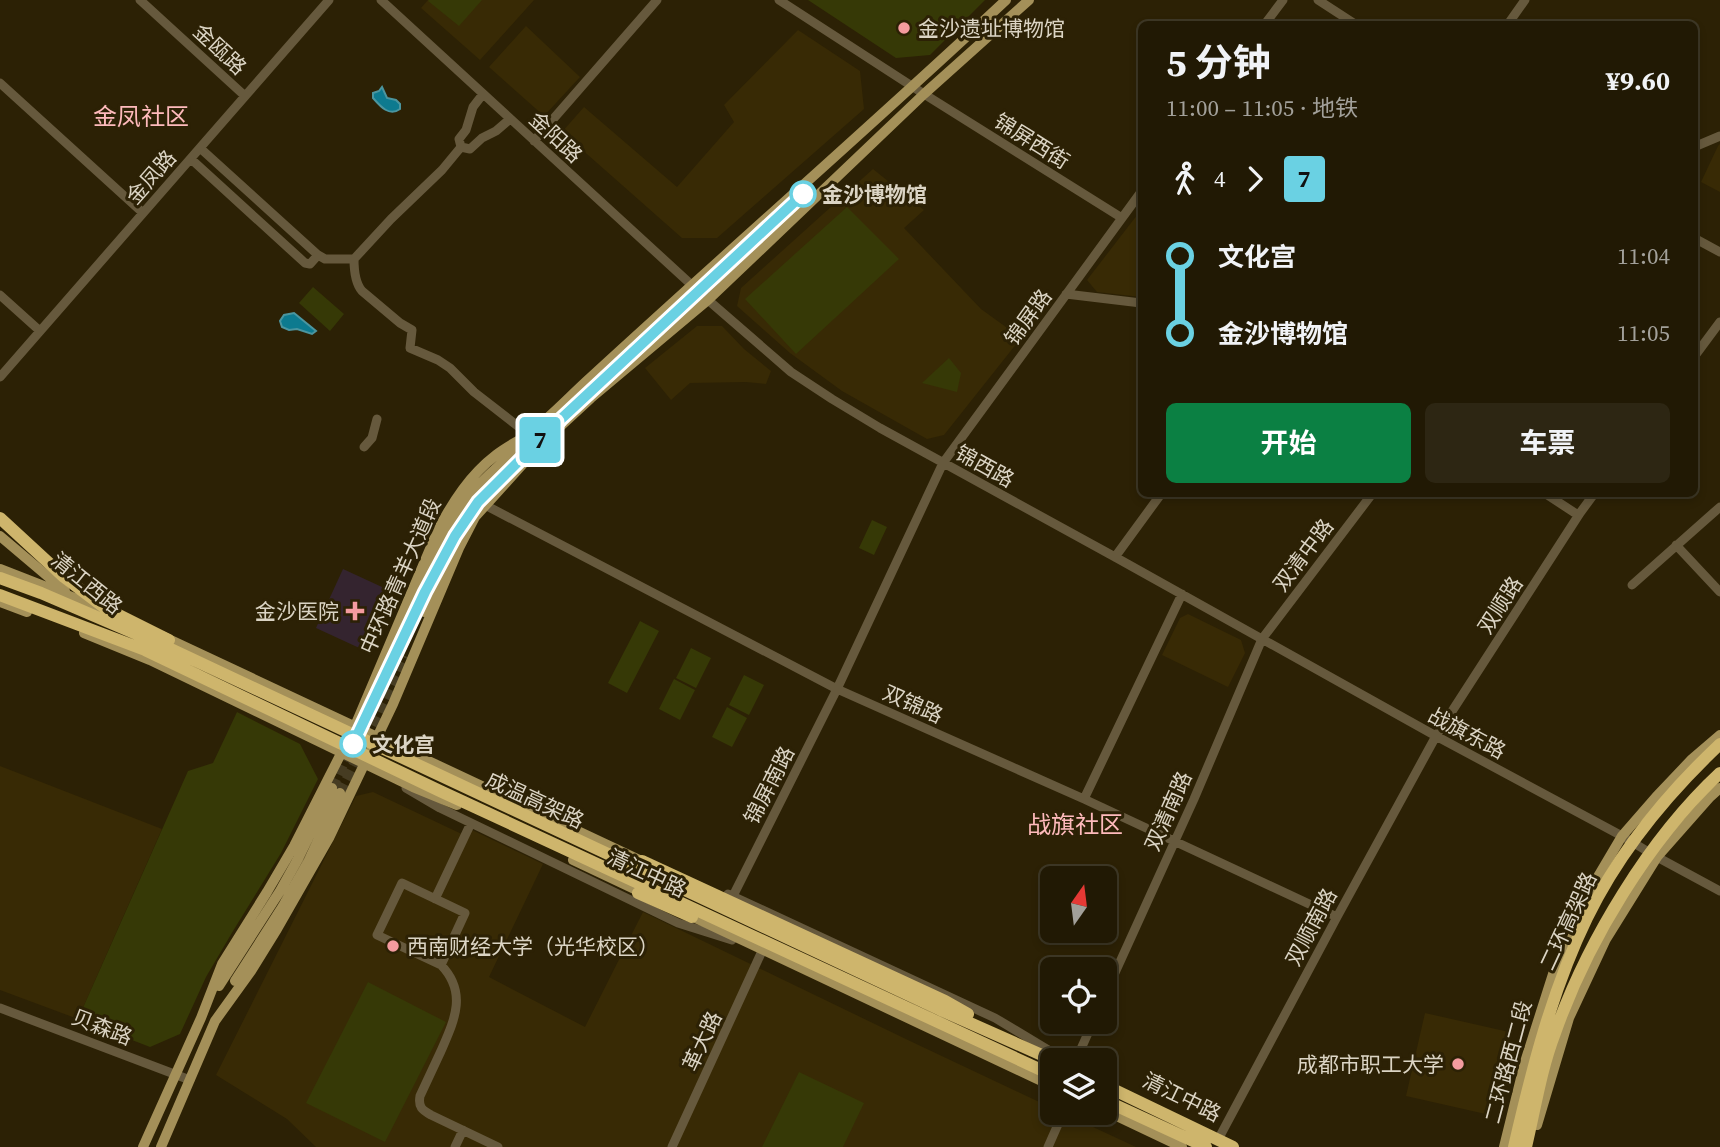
<!DOCTYPE html>
<html lang="zh">
<head>
<meta charset="utf-8">
<style>
  body { margin:0; font-family:"Source Serif 4","Noto Sans SC",serif; background:#2d2613; color:#f1f3f6; height:100vh; display:flex; flex-direction:column; font-size:26px; white-space:nowrap }
  * { box-sizing:border-box; margin:0 }
  p { font-size:23px; color:#a2a09a }
  .icon { flex:none; width:38px; height:38px; fill:none; stroke:currentColor; stroke-width:2; stroke-linecap:round; stroke-linejoin:round }
  .map { position:relative; flex:1; overflow:hidden }
  .sheet { position:absolute; left:1138px; top:21px; width:560px; height:476px; display:flex; flex-direction:column; background:#211904; border-radius:10px; box-shadow:0 4px 10px #0003,0 0 0 2px #3e3826 }
  .sheet>* { flex:none }
  .badge { padding:0 14px; border-radius:5px; font-size:24px; line-height:46px }
  .needle { width:46px; rotate:14deg }
  .controls { position:absolute; left:1040px; top:866px; display:grid; gap:14px }
  .controls a { display:grid; place-items:center; width:77px; height:77px; border-radius:10px; background:#211904; box-shadow:0 4px 10px #0003,0 0 0 2px #3e3826; font-size:35px }
  .map>.badge { position:absolute; translate:-50% -50%; box-shadow:0 0 0 4px #fff }
  .legs { display:flex; align-items:center; gap:10px; height:77px; padding:0 28px; font-size:23px }
  .legs p { margin-inline-start:auto }
  .summary { display:flex; align-items:center; justify-content:space-between; height:119px; padding:0 28px }
  h1 { font-size:38px; font-weight:700; line-height:52px }
  .button { display:flex; gap:14px; margin-top:auto; padding:14px 28px }
  .button a { flex:1; height:80px; border-radius:10px; background:#0b8043; color:#fff; font-size:28px; font-weight:700; line-height:80px; text-align:center }
  .button a+a { background:#2d2613; color:#f1f3f6 }
  ul { padding:0 28px; list-style:none }
  li { display:flex; align-items:center; gap:24px; height:77px; font-size:26px }
  li i { display:grid; place-items:center; width:10px; height:100%; margin:0 9px; background:currentColor }
  li i::after { content:''; width:18px; height:18px; margin:-9px; border:5px solid; border-radius:50%; background:#211904 }
  li p { margin-inline-start:auto }
  li:first-child i { background:linear-gradient(#0000 50%,currentColor 0) }
  li:last-child i { background:linear-gradient(currentColor 50%,#0000 0) }
  .map>svg:first-child { display:block }
</style>
</head>
<body>
<div class="map">
<svg width="1720" height="1147" viewBox="0 0 1720 1147">
  <rect width="100%" height="100%" fill="#2c2105"/>
  <path fill="#382a05" d="M428 0H534L480 60 421 8Z
    M526 26 580 77 544 116 489 67Z
    M798 30 860 71 864 109 717 238H682L562 132 584 107 677 187 734 122 724 105Z
    M1720 144V192L1701 182 1718 146Z
    M873 169 924 210 904 228 981 309 1021 338 944 435 927 439 842 391 790 353 737 306 741 288Z
    M1141 210V297L1097 292 1087 280Z
    M697 326H722L744 349 771 371 766 384 746 382 690 383 671 400 645 368Z
    M1188 614 1241 640 1245 653 1228 687 1162 655 1180 618Z
    M0 766 162 829 78 1019 0 990Z
    M373 792 468 837 472 830 543 864 489 977 585 1027 643 912 910 1041 1052 1108V1113H1063L1136 1147H316L287 1119 216 1075 356 796Z
    M1425 1013 1509 1032 1490 1115 1406 1096Z"/>
  <path fill="#34242f" d="M343 569 395 593 368 652 316 628Z"/>
  <path fill="#363906" d="M429 0H482L459 26 428 1Z
    M808 0H985L930 55 896 58Z
    M847 207 899 259 796 354 745 299Z
    M313 287 344 314 330 331 299 303Z
    M949 358 961 373 957 392 922 383Z
    M872 520 887 527 874 555 859 548Z
    M640 621 659 631 627 693 608 683Z
    M691 648 711 658 696 688 676 678Z
    M744 675 764 685 749 715 729 705Z
    M674 679 695 690 680 720 659 709Z
    M727 707 747 718 732 747 712 737Z
    M237 712 300 744 318 779 281 853 233 931 206 977 180 1034 150 1047 78 1019 188 771 213 763Z
    M368 982 446 1022 385 1142 306 1103Z
    M799 1072 864 1103 843 1147H762Z"/>
  <path fill="#0d7a8f" stroke="#4b959f" stroke-width="2" d="M382 87 387 98 396 100 400 104V109C389 117 380 106 373 98V93L379 91Z
    M294 313 316 331 312 334 297 329 289 330 282 327 280 321 284 315Z"/>
  <g fill="none" stroke-linecap="round" stroke-linejoin="round">
    <path stroke="#463c22" stroke-width="10" stroke-dasharray="10 5" stroke-linecap="butt" d="M357 735 397 653
      M366 739 405 656
      M332 788 350 750
      M340 793 359 754"/>
    <path stroke="#66593d" stroke-width="9" d="M140 0 245 96
      M381 0 708 300 791 372 832 399 880 428 1115 557 1436 736 1622 836 1657 857 1720 891
      M779 0 924 94 1122 218
      M1318 0 1355 24
      M1265 24 1283 0
      M1508 24 1525 0
      M0 83 143 213
      M483 94 473 107 466 130 459 139 461 147 442 170 391 219 354 259C354 269 355 283 362 291L400 323 412 330 410 348 438 360 450 368 474 392 528 434
      M534 141 657 0
      M461 147 470 149 482 138 496 131 510 119
      M1694 147 1720 136
      M200 148 318 255 325 259H354
      M191 159 305 263 310 264 318 255
      M1694 238 1720 252
      M1066 294 1141 303
      M0 295 40 331
      M1694 357 1720 322
      M0 377 329 0
      M364 447 372 438 377 419
      M1546 494 1578 515
      M485 505 837 689 1084 799 1337 917
      M1676 545 1720 592
      M1115 557 1161 494
      M1632 585 1720 507
      M406 788 440 808 678 923 732 940
      M1084 799 1182 594
      M402 883 465 913 441 965 377 935Z
      M728 894 995 1018 1065 1060
      M733 896 837 689 943 463 1141 192
      M435 899 471 823
      M441 965C468 993 454 1021 441 1051 434 1066 427 1081 420 1096 418 1107 422 1110 431 1115L498 1147
      M1104 997 1194 799 1262 639 1372 494
      M0 1008 190 1080
      M1076 1060 1093 1022
      M1220 1136 1337 917 1436 736 1580 513 1594 494
      M455 1147 463 1130
      M672 1147 763 949
      M1048 1147 1063 1113"/>
    <path stroke="#a49059" stroke-width="10" d="M0 536 65 591
      M0 569 100 608
      M0 602 27 612
      M424 612C437 582 447 548 464 520 479 497 499 477 520 459
      M84 633 150 660 413 787 457 805
      M162 636 648 864
      M397 653C417 604 435 542 466 500 482 478 505 463 522 442
      M573 860 647 895
      M687 914 1052 1086
      M235 981 283 906 308 862 340 793
      M219 986 280 891 298 859 332 788
      M1104 1110 1182 1147
      M1537 1125 1569 1018 1606 939 1657 857 1710 797 1720 788
      M143 1147 201 1018 222 964 267 892 294 846 355 726 438 530C453 501 470 475 496 455 506 447 517 442 527 435 549 419 570 396 590 378 728 251 869 128 1006 0
      M161 1147 215 1021 251 971 277 929 329 838 393 704 459 548 475 517 540 445 591 398 708 300 924 94 1029 0
      M1504 1147 1525 1062 1553 974 1593 885 1622 836 1656 797 1692 759 1720 735"/>
    <path stroke="#ceb56c" stroke-width="12" d="M0 518 64 577 105 608 169 640
      M0 578 41 593 162 645 943 1011 1053 1060
      M0 595 145 650 440 791 1052 1075
      M642 861 945 1001 968 1014
      M638 893 692 917
      M1104 1085 1233 1147
      M1104 1100 1206 1147
      M1514 1147C1532 1069 1552 990 1587 918 1619 852 1667 794 1720 744
      M1526 1147C1535 1109 1541 1069 1555 1033 1587 942 1649 839 1720 773"/>
  </g>
  <g fill="none" stroke-linecap="round" stroke-linejoin="round">
    <g stroke="#fff" stroke-width="16">
      <path id="line-1" d="M353 744 425 592 455 536 478 502 561 419 803 194"/>
    </g>
    <use href="#line-1" stroke="#6ad1e3" stroke-width="10"/>
  </g>
  <g fill="#f49b9f" stroke="#2c2105" stroke-width="2.5">
    <circle cx="904" cy="28" r="7"/>
    <path d="M351.5 600.5h7v7h7v7h-7v7h-7v-7h-7v-7h7z"/>
    <circle cx="393" cy="946" r="7"/>
    <circle cx="1458" cy="1064" r="7"/>
  </g>
  <g fill="#fff" stroke="#6ad1e3" stroke-width="3.5">
    <circle cx="803" cy="194" r="12"/>
    <circle cx="353" cy="744" r="12"/>
  </g>
  <g text-anchor="middle" dominant-baseline="central" stroke-width="6" stroke-linejoin="round" paint-order="stroke">
    <g font-size="21" fill="#dbd4c4" stroke="#2c2105" text-anchor="start">
      <text x="918" y="28">金沙遗址博物馆</text>
      <text x="339" y="611" text-anchor="end">金沙医院</text>
      <text x="407" y="946">西南财经大学（光华校区）</text>
      <text x="1444" y="1064" text-anchor="end">成都市职工大学</text>
    </g>
    <g font-size="21" fill="#dbd4c4" stroke="#2c2105">
      <text transform="translate(220 49) rotate(43)">金瓯路</text>
      <text transform="translate(556 137) rotate(43)">金阳路</text>
      <text transform="translate(1032 141) rotate(32)">锦屏西街</text>
      <text transform="translate(151 177) rotate(-49)">金凤路</text>
      <text transform="translate(1028 317) rotate(-54)">锦屏路</text>
      <text transform="translate(985 466) rotate(29)">锦西路</text>
      <text transform="translate(1303 555) rotate(-53)">双清中路</text>
      <text transform="translate(400 576) rotate(-66)">中环路青羊大道段</text>
      <text transform="translate(87 583) rotate(39)">清江西路</text>
      <text transform="translate(1500 605) rotate(-57)">双顺路</text>
      <text transform="translate(913 704) rotate(24)">双锦路</text>
      <text transform="translate(1467 733) rotate(28)">战旗东路</text>
      <text transform="translate(769 785) rotate(-63)">锦屏南路</text>
      <text transform="translate(535 800) rotate(25)">成温高架路</text>
      <text transform="translate(1168 811) rotate(-66)">双清南路</text>
      <text transform="translate(647 873) rotate(25)">清江中路</text>
      <text transform="translate(1568 921) rotate(-65)">二环高架路</text>
      <text transform="translate(1311 927) rotate(-62)">双顺南路</text>
      <text transform="translate(102 1027) rotate(21)">贝森路</text>
      <text transform="translate(702 1041) rotate(-65)">革大路</text>
      <text transform="translate(1508 1062) rotate(-75)">二环路西二段</text>
      <text transform="translate(1182 1097) rotate(26)">清江中路</text>
    </g>
    <g font-size="21" font-weight="bold" fill="#dbd4c4" stroke="#2c2105" text-anchor="start">
      <text x="822" y="194">金沙博物馆</text>
      <text x="372" y="744">文化宫</text>
    </g>
    <g font-size="24" fill="#febabc" stroke="#2c2105">
      <text x="141" y="116">金凤社区</text>
      <text x="1075" y="824">战旗社区</text>
    </g>
  </g>
</svg>
<div class="controls">
<a><svg class="needle" viewBox="-14 -14 28 28"><path d="M0-13l5 13h-10z" fill="#e53935"/><path d="M0 13l5-13h-10z" fill="#a2a09a"/></svg></a>
<a><svg class="icon" aria-label="locate" viewBox="0 0 24 24"><circle cx="12" cy="12" r="6"/><path d="M12 2v4M12 18v4M2 12h4M18 12h4"/></svg></a>
<a><svg class="icon" aria-label="layers" viewBox="0 0 24 24"><path d="M12 4l9 5-9 5-9-5zM3 14l9 5 9-5"/></svg></a>
</div>
<b class="badge" style="left:540px;top:440px;background:#6ad1e3;color:#111">7</b>
<section class="sheet">
<div class="summary"><div><h1>5 分钟</h1><p>11:00 – 11:05 · 地铁</p></div><b>¥9.60</b></div>
<div class="legs"><svg class="icon" aria-label="walk" viewBox="0 0 24 24"><circle cx="13" cy="4" r="2"/><path d="M13 8l-2 6 4 7M11 14l-3 7M7 12l3-4h3l4 4"/></svg>4<svg class="icon" aria-label="forward" viewBox="0 0 24 24"><path d="M9 5l7 7-7 7"/></svg><b class="badge" style="background:#6ad1e3;color:#111">7</b></div>
<ul>
<li><i style="color:#6ad1e3"></i><b>文化宫</b><p>11:04</p></li>
<li><i style="color:#6ad1e3"></i><b>金沙博物馆</b><p>11:05</p></li>
</ul>
<div class="button"><a>开始</a><a>车票</a></div>
</section>
</div>
</body>
</html>
